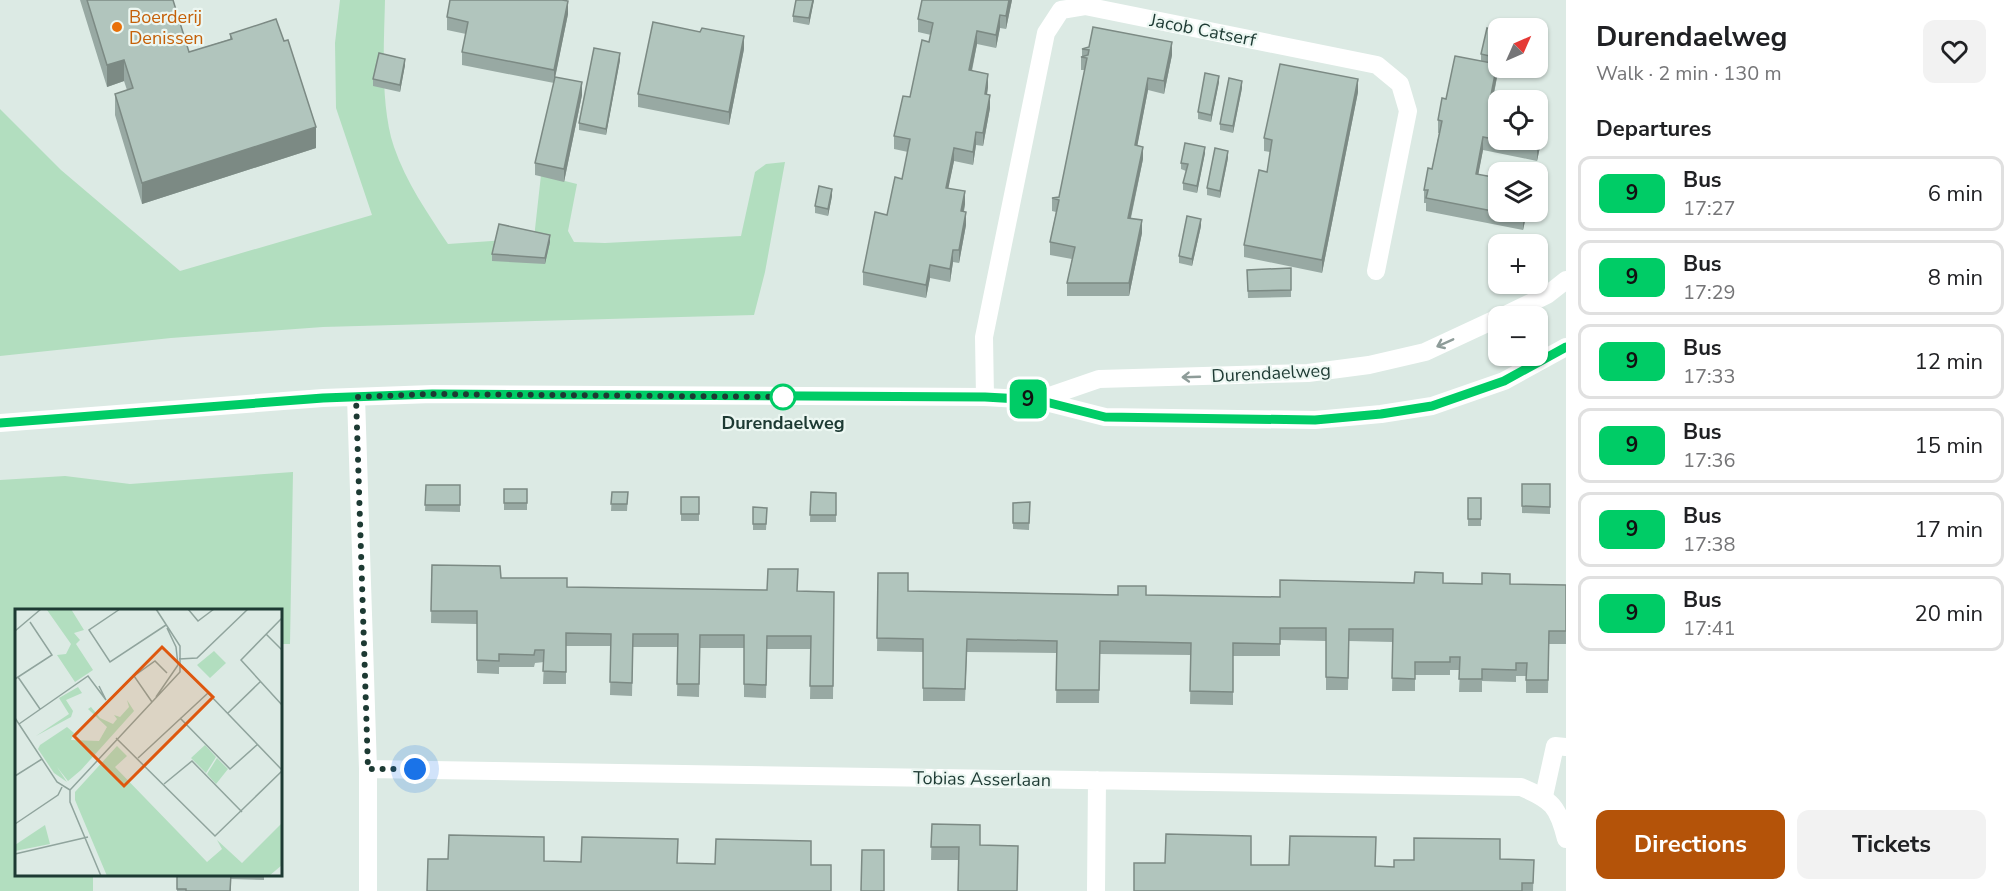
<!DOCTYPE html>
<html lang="en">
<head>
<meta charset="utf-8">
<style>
  body { margin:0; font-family:"Nunito Sans",sans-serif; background:#f2f2f2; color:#202124; height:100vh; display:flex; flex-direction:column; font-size:22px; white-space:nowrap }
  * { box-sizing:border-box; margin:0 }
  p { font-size:20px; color:#757577 }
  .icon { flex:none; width:33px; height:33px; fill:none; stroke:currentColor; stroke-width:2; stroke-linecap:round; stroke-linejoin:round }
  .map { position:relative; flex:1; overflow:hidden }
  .panel { display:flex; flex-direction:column; background:#fff; width:450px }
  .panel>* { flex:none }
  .badge { padding:0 12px; border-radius:9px; font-size:21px; line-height:39px }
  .needle { width:39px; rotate:45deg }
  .buttons { position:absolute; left:1488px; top:18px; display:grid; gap:12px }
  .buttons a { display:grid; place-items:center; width:60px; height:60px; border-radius:12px; background:#fff; box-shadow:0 2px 4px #0004; font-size:30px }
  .you { position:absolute; width:30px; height:30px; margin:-15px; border:4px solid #fff; border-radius:50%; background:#1a73e8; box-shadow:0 0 0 9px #1a73e833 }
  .map>.badge { position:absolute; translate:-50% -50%; box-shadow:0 0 0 3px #fff }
  h2 { padding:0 30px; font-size:22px; line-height:54px }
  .round { display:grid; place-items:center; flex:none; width:63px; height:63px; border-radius:12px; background:#f2f2f2 }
  .overview { display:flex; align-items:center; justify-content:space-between; height:102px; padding:0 30px }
  h1 { font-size:28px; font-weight:700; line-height:45px }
  .primary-button { display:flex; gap:12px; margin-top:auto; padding:12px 30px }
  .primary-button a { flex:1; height:69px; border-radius:12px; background:#b45309; color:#fff; font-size:24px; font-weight:700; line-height:69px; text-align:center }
  .primary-button a+a { background:#f2f2f2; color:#202124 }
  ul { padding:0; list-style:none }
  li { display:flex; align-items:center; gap:18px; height:75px; margin:0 12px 9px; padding:0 18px; border:3px solid #e0e0e0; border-radius:12px }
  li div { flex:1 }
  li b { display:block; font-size:22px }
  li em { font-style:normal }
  li .badge { min-width:66px; font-weight:700; text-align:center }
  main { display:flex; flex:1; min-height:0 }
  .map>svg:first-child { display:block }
</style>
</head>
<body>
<main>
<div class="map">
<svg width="1566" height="891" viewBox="0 0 1566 891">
  <rect width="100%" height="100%" fill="#dceae4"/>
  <path fill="#b2debf" d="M340 0H385C384 45 380 105 394 147 406 182 428 214 448 244L534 238 541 175 577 184 568 231 574 242 605 243 741 236 755 172 766 164 785 162 765 272 754 315 323 327 171 338 0 356V109L61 170 180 271 372 215 336 108 335 43Z
    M293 472 290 644H281L280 610H16V874L93 875V891H0V480L65 476 130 484Z"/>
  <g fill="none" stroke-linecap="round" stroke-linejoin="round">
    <path stroke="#fff" stroke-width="18" d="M1544 796 1555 746 1566 747"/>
    <path stroke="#fff" stroke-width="18" d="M1503 316 1547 295 1566 280
      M356 397 368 769V891
      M985 397 984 337 1046 33 1061 10 1085 6 1377 65 1400 84 1408 111 1376 271
      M1038 400 1099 379 1308 373 1369 365 1425 352 1498 318
      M0 423 323 398 432 394 985 397 1038 400 1105 417 1315 420 1381 414 1432 406 1504 381 1566 347
      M368 769 1521 787C1552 800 1558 806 1566 839
      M1096 891 1097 780"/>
  </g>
  <path fill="#98a9a3" d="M80 0H173L189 52 230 39V34L316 148 142 204 115 115V94L127 90 124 81 107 87Z
    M814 0 809 25 793 22V16Z
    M1012 0 1006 29 1000 28 996 48 977 44 972 71 988 87 987 94 990 108 983 146 976 145 973 165 954 161 948 188 965 204 964 212 966 225 959 263 953 262 950 282 930 278 926 298 863 285V272L902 179 908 152 894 149V136L910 97 929 42 931 35 918 32V19Z
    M568 14 555 77 582 95 564 182 535 175V163L554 83 462 65V52L466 34 447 30V17Z
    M1498 31V64L1481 61V54Z
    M744 49 729 125 638 107V94Z
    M1082 49 1172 55 1164 94 1148 90 1137 146 1143 159 1131 218 1142 233 1129 296H1067V283L1072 259 1050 255V242L1056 212 1052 211V198L1059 197 1085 70H1081V57H1082Z
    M620 60 606 135 579 130V123Z
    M405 65 400 92 373 86V79Z
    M1497 77 1492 105 1544 128 1537 161 1483 150 1478 174 1527 212 1523 230 1426 211V203H1424V190L1432 169 1439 133H1438V120L1446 99Z
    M1219 82 1211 122 1198 119V112Z
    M1242 88 1233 133 1220 130V124Z
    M1358 92 1322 273 1244 257V245L1267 172 1270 152 1264 151V138Z
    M1205 153 1197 193 1183 190V183L1186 171 1181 169V163Z
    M1228 158 1220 198 1207 195V188Z
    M832 196 828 216 815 213V206Z
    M1201 226 1192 266 1179 263V256Z
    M550 242 545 264 492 261V254Z
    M1291 268V297L1248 298 1247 270Z
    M1522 484H1550V514L1522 513Z
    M426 485H460V512L425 511Z
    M504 489H527V510H504Z
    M612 492H628L627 511H611Z
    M811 492 836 493V522H810Z
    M681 497H699V521H681Z
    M1468 498H1481V526H1468Z
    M1030 502 1029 530 1013 529V503Z
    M753 507 767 508 766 530H753Z
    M432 565 501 578 567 587 834 592 833 699H810L811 649H767L766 698 744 697V648H700L699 697 677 696 678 647H633L632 696 610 695 611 646H566V684H543L544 662 535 663 534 667H499V674L477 673V624L431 623Z
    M878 573 908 591 1280 597 1443 583 1566 585V644H1549L1548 693H1526V676H1516V682L1482 681V692H1459L1460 670H1450V675H1415V691H1392L1393 642 1349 641 1348 690H1326V641L1280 640V656H1233V705L1190 704 1191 655 1100 654 1099 703H1056L1057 653 967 652 965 701H923V652L877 651Z
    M932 824 980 825 959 860H931Z
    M1500 859 1534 860 1533 891H1134L1251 865 1394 867Z
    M177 874H264V880L231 879V891H177Z"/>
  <path fill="#7c8a84" d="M813 0H814L809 25V18Z
    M1009 0H1012L1006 29V16Z
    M568 1V14L554 83V70Z
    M1000 15V28L996 48V35Z
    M977 31V44L969 83V70Z
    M744 36V49L729 125V112Z
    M1172 42V55L1164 94V81Z
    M620 53V60L606 135V129Z
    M405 59V65L400 92V85Z
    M124 60V81L107 87V65Z
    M1497 64V77L1489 117V105Z
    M988 74V87L985 107V94Z
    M1219 76V82L1211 122V115Z
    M1148 78V90L1135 158V145Z
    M1358 79V92L1322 273V260Z
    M1242 81V88L1233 133V126Z
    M582 82V95L564 182V169Z
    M990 95V108L983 146V133Z
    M1544 115V128L1537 161V148Z
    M316 127V148L142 204V183Z
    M976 132V145L973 165V152Z
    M1483 137V150L1476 187V174Z
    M1143 147V159L1128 230V218Z
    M1205 147V153L1197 193V186Z
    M954 148V161L946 200V188Z
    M1228 151V158L1220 198V191Z
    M832 189V196L828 216V209Z
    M965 191V204L961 224V211Z
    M966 212V225L959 263V250Z
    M1524 212H1527L1523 230V217Z
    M1201 219V226L1192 266V259Z
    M1142 220V233L1129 296V283Z
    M550 235V242L545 264V258Z
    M953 250V262L950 282V269Z
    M930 265V278L926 298V285Z"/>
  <path fill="#b1c5bd" stroke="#7c8a84" stroke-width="1.5" d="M87 0H173L189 52 232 39 230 34 276 19 284 41 288 40 316 127 142 183 115 94 133 88 124 60 107 65Z
    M450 0H562L568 1 554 70 462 52 468 22 447 17Z
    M796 0H813L809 18 793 16Z
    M922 0H1009L1006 16 1000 15 996 35 977 31 969 70 988 74 985 94 990 95 983 133 976 132 973 152 954 148 946 188 965 191 961 211 966 212 959 250H953L950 269 930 265 926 285 863 272 875 212 887 215 895 177 902 179 910 139 894 136 903 96 910 97 922 40 929 42 933 23 918 19Z
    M653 22 700 32 702 28 744 36 729 112 638 94Z
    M1093 27 1172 42 1164 81 1148 78 1135 145 1143 147 1128 218 1142 220 1129 283H1067L1075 247 1050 242 1059 200 1052 198 1059 197 1087 58 1081 57 1088 55 1089 50 1082 49 1089 47Z
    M1487 28 1498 31V58L1481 54Z
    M594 48 620 53 606 129 579 123Z
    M379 53 405 59 400 85 373 79Z
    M1455 56 1497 64 1489 105 1498 106V140H1538V114L1544 115 1537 148 1483 137 1476 174 1498 178V212H1524L1523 217 1426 198 1428 190H1424L1428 168 1432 169 1442 121 1438 120 1442 98 1446 99Z
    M1280 64 1358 79 1322 260 1244 245 1259 170 1267 172 1272 140 1264 138Z
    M1205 73 1219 76 1211 115 1198 112Z
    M555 77 582 82 564 169 535 163Z
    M1229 78 1242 81 1233 126 1220 124Z
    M1185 143 1205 147 1197 186 1183 183 1188 164 1181 163Z
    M1215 148 1228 151 1220 191 1207 188Z
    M819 186 832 189 828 209 815 206Z
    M1187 216 1201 219 1192 259 1179 256Z
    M499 224 550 235 545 258 492 254Z
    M1291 268V290L1248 291 1247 270Z
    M1522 484H1550V507L1522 506Z
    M426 485H460V505H425Z
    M504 489H527V503H504Z
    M612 492H628L627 504H611Z
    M811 492 836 493V515H810Z
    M681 497H699V514H681Z
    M1468 498H1481V519H1468Z
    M1030 502 1029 523H1013V503Z
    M753 507 767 508 766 524H753Z
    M432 565 500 566 501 578H567V587L767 590 768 569H798L797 591 834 592 833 686H810L811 636H767L766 685 744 684V635H700L699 684H677L678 634H633L632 683 610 682 611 634 566 633V672L543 671 544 650H535L534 655 499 654V661L477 660V611H431Z
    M1415 572 1443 573V583L1482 584V573L1510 574V584L1566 585V631H1549L1548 680H1526L1527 663H1516V670L1482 669V679H1459L1460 657H1450V662H1415V679L1392 678 1393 629H1349L1348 678 1326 677V628H1280V644L1233 643V692L1190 691 1191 643 1100 641 1099 690H1056L1057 641 967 639 965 689 923 688V639L877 638 878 573H908V591L1118 595V586H1146V595L1280 597V580L1414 583Z
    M932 824 980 825V845L1018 846 1017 891H958L959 847H931Z
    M1166 834 1251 836V865H1289L1290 836 1376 837 1375 866 1394 867V860H1414V838L1500 839V859L1534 860 1533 883H1522V891H1134V863H1165Z
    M449 835 544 837V861L581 862 582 837 678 839 677 863 715 864 716 839 811 841V865H831V891H427L428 859H448Z
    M862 850H884V891H861Z
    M177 874H231L230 891H186V889H177Z"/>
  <defs><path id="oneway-shaft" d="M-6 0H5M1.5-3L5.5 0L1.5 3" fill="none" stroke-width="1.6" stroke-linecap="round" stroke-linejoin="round" transform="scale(1.5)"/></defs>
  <g stroke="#8e9c99">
    <use href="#oneway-shaft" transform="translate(1445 343) rotate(156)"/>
    <use href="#oneway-shaft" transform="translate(1191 377) rotate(178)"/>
  </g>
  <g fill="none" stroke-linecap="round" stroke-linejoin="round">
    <g stroke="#fff" stroke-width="14">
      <path id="line" d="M0 423 323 398 432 394 985 397 1038 400 1105 417 1315 420 1381 414 1432 406 1504 381 1566 347"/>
    </g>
    <use href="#line" stroke="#0c6" stroke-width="9"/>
    <path stroke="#1d3a33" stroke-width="6" stroke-dasharray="0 10.8" d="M415 769H368L356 397 432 394 783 397"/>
  </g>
  <circle fill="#e8710a" stroke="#ecf7f2" stroke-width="2" cx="117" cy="27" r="6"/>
  <circle fill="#fff" stroke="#0c6" stroke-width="3" cx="783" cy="397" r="12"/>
  <g text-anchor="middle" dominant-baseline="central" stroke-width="4.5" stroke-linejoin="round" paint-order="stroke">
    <g font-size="18" fill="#c56008" stroke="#ecf7f2" text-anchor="start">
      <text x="129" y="17">Boerderij<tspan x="129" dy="21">Denissen</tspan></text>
    </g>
    <g font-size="18" fill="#1d3a33" stroke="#ecf7f2">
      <text transform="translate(1203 30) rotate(11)">Jacob Catserf</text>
      <text transform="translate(1271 373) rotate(-3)">Durendaelweg</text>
      <text transform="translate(982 779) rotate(1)">Tobias Asserlaan</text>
    </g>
    <g font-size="18" font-weight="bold" fill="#1d3a33" stroke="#ecf7f2">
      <text x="783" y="423">Durendaelweg</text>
    </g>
  </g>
  <g transform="translate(15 609)">
    <rect width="267" height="267" fill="#dceae4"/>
    <path d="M56 0 69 21 59 24 65 31 61 35 78 61 60 73 42 46 51 45 56 35 32 1ZM199 42 211 54 195 69 182 56ZM63 78 67 84 51 91 58 102 56 108 21 127 54 105 44 89ZM112 91 119 102 66 161 53 172 42 158 52 173 39 164 23 140 25 136 52 118 59 124 56 131 84 132 92 118 73 100 76 98 85 109 98 115 102 110 99 106 105 108 114 98ZM190 136 201 148 191 164 176 149ZM102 137 112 147 100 158 192 253 207 240 202 231 227 254 267 214V256L254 267H92L60 191V183ZM202 149 213 160 201 175 192 165ZM30 216 35 235 0 242V236Z" fill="#b2debf"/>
    <path fill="none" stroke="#90a49d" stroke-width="1.5" d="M105 0 74 21 95 53 151 16M173 0 183 12 199 0M267 9 226 51 267 96M0 22 26 0M251 25 267 41M164 50 182 49 233 0M3 68 25 100M0 70 37 46 15 13M141 88 163 56 161 38 152 19M137 93 119 67 140 52 152 64M213 104 245 73M0 109 42 173 55 181M165 109 215 160 243 135M4 115 73 67 91 91 84 77M101 129 200 227 267 162M123 149 193 84 267 161M0 167 27 150M149 175 177 152 227 203M55 181 165 63V37L141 0M55 181V193L86 267M0 215 43 186 47 178M0 245 73 228"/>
    <path fill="#de570e" fill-opacity="0.15" stroke="#de570e" stroke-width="3" d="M147 38 198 88 109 177 59 127Z"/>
    <rect width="267" height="267" fill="none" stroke="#1d3a33" stroke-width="3"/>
  </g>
</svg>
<div class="buttons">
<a><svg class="needle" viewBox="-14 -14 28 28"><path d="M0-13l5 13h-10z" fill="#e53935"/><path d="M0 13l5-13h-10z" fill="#757577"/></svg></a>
<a><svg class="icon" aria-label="locate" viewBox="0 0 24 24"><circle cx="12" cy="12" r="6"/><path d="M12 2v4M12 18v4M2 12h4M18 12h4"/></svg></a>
<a><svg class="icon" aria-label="layers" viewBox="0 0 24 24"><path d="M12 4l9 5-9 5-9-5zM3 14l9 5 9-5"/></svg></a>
<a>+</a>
<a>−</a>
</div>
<div class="you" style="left:415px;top:769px"></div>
<b class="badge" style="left:1028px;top:399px;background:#0c6;color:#111">9</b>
</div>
<section class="panel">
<div class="overview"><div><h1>Durendaelweg</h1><p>Walk · 2 min · 130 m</p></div><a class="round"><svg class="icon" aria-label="heart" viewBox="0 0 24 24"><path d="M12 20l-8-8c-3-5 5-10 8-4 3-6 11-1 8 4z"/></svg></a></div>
<h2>Departures</h2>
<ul>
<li><span class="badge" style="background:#0c6;color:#111">9</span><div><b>Bus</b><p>17:27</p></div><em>6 min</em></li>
<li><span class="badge" style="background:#0c6;color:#111">9</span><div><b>Bus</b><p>17:29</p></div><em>8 min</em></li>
<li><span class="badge" style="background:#0c6;color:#111">9</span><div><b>Bus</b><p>17:33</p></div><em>12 min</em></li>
<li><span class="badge" style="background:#0c6;color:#111">9</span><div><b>Bus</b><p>17:36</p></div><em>15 min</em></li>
<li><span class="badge" style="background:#0c6;color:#111">9</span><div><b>Bus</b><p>17:38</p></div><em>17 min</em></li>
<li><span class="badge" style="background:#0c6;color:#111">9</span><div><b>Bus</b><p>17:41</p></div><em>20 min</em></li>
</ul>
<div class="primary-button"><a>Directions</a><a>Tickets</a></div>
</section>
</main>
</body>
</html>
